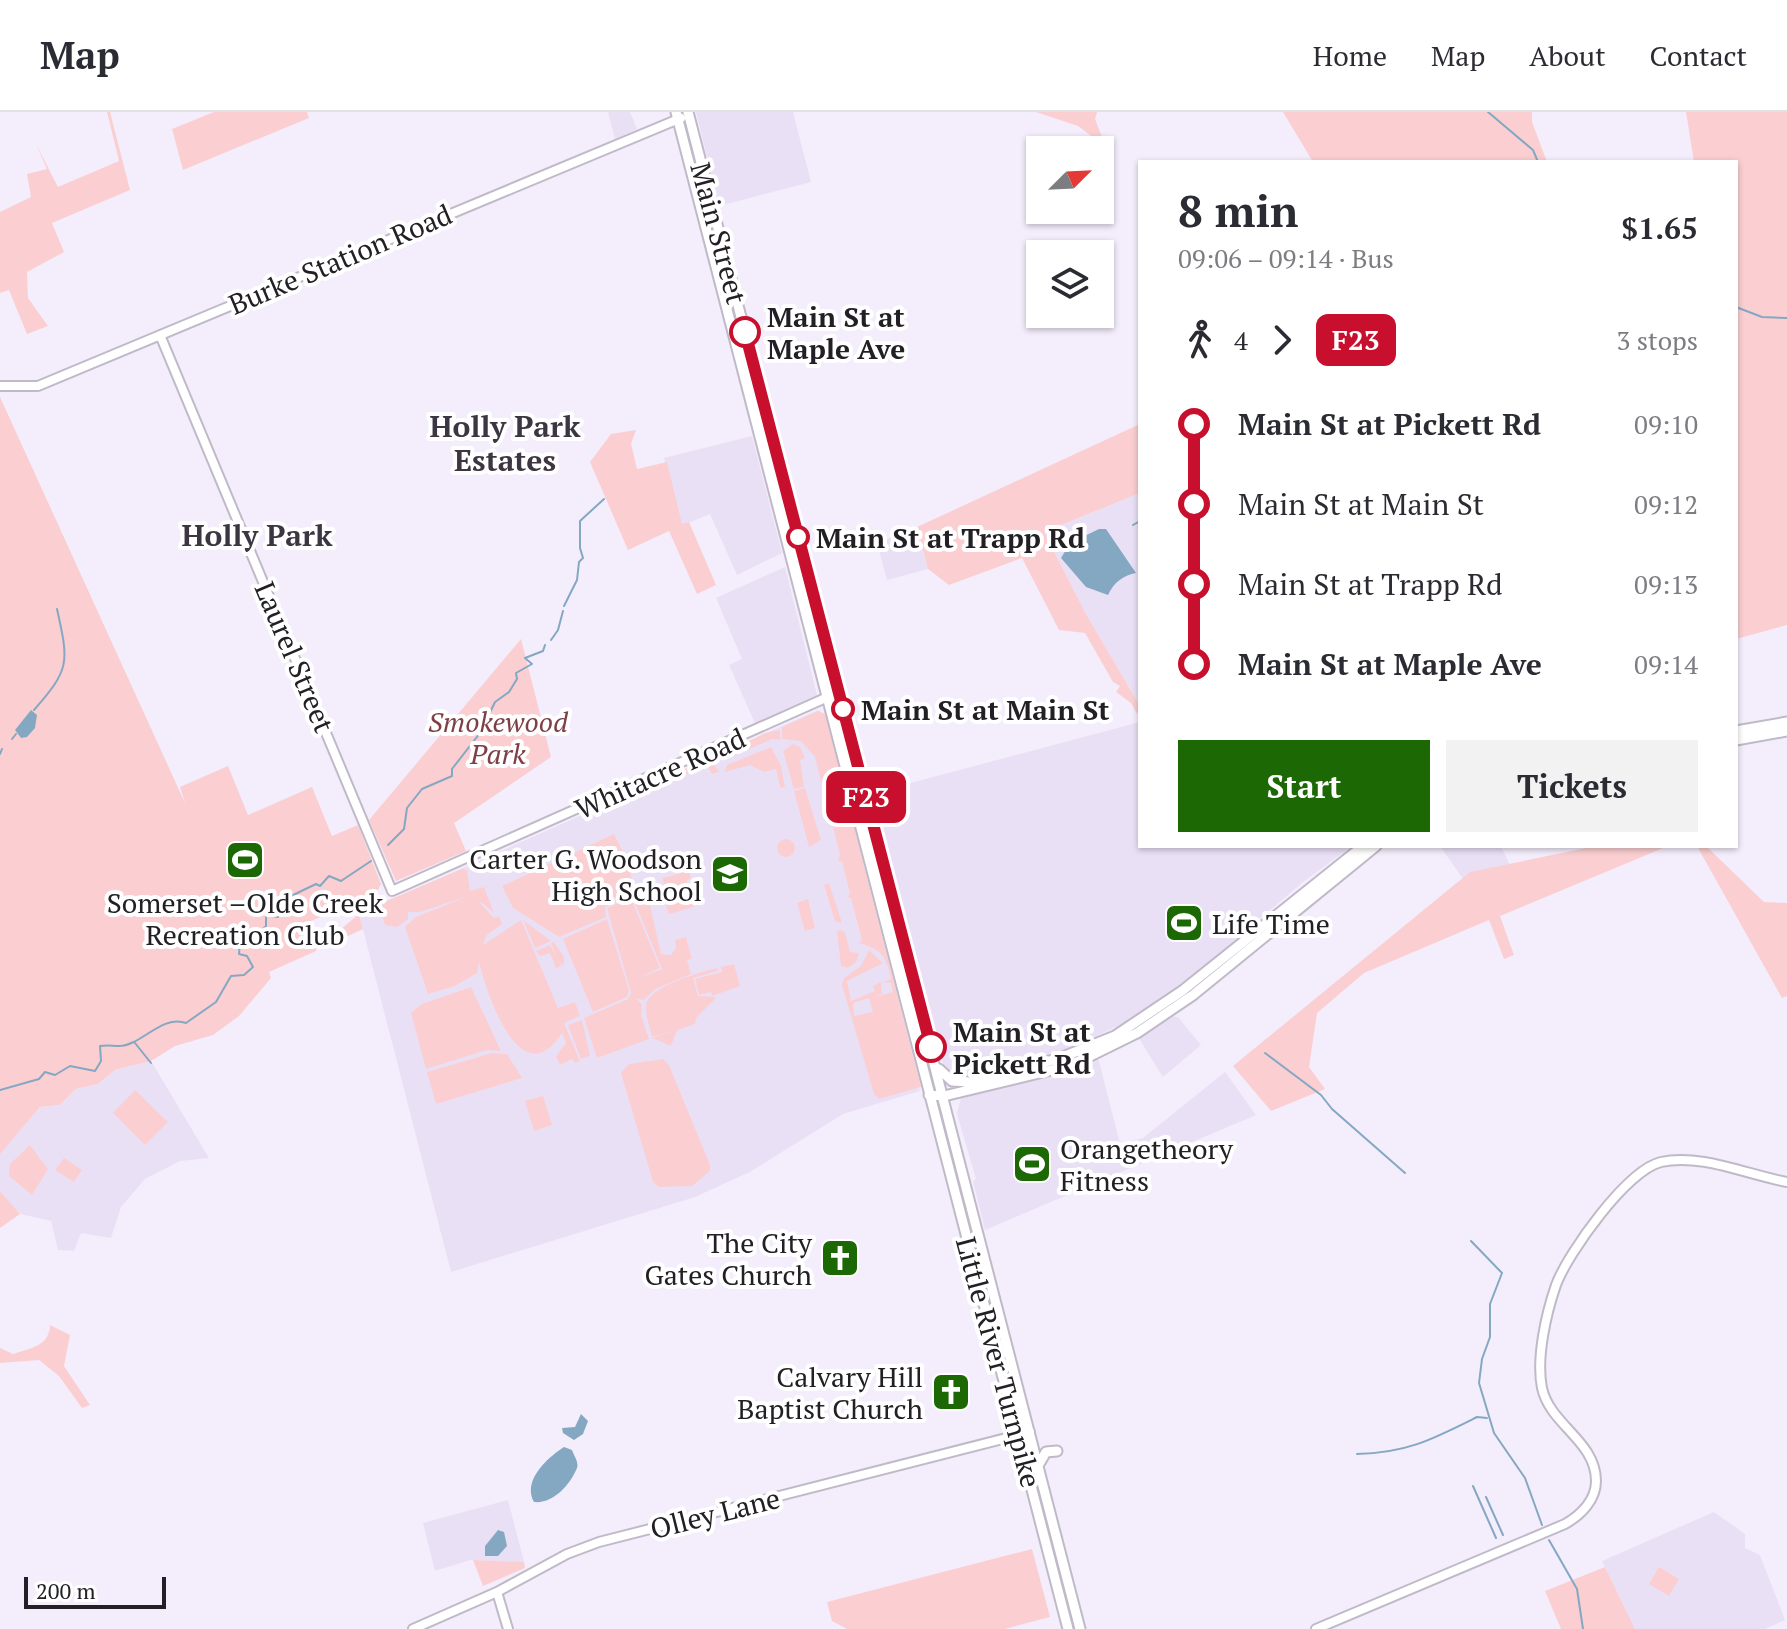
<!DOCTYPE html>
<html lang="en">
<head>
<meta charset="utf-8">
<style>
  body { margin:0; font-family:"PT Serif",serif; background:#f2f2f3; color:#2b2b33; height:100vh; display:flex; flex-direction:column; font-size:30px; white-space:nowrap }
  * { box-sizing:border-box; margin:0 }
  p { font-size:26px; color:#7c7c81 }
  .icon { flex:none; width:44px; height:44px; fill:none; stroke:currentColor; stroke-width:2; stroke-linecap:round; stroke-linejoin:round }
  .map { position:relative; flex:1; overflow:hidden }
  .details { position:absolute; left:1138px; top:48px; width:600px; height:688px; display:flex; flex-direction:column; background:#fff; border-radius:0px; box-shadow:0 2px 6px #0004 }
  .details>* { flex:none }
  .badge { padding:0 16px; border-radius:12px; font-size:28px; line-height:52px }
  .needle { width:52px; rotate:66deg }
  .fabs { position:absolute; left:1026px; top:24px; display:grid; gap:16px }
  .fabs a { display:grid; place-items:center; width:88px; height:88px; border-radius:0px; background:#fff; box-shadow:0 2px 6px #0004; font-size:40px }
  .scale { position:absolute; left:24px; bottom:20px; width:142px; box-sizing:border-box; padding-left:8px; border:4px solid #222025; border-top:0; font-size:22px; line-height:28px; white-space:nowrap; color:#222025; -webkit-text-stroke:6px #fff; paint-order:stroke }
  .map>.badge { position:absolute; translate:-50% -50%; box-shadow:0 0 0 4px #fff }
  .legs { display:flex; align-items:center; gap:12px; height:88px; padding:0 40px; font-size:26px }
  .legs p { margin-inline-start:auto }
  .head { display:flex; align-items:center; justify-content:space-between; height:136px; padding:0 40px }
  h1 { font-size:44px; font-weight:700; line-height:60px }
  .primary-button { display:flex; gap:16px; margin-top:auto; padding:16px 40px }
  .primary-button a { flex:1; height:92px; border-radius:0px; background:#1c6805; color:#fff; font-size:32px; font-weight:700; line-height:92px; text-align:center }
  .primary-button a+a { background:#f2f2f3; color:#2b2b33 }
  ul { padding:0 40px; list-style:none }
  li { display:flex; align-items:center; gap:28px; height:80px; font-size:30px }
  li i { display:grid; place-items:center; width:12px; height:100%; margin:0 10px; background:currentColor }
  li i::after { content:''; width:20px; height:20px; margin:-10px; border:6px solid; border-radius:50%; background:#fff }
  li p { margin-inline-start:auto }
  li:first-child i { background:linear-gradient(#0000 50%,currentColor 0) }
  li:last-child i { background:linear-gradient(currentColor 50%,#0000 0) }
  header { display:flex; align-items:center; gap:48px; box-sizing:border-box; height:112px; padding:0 40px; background:#fff; border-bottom:2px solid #e1e1e2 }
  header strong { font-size:38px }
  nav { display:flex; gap:44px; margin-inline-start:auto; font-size:28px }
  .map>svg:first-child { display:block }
</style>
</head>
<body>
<header>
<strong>Map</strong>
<nav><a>Home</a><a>Map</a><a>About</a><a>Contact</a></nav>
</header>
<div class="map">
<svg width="1787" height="1517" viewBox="0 0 1787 1517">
  <rect width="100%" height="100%" fill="#f4edfc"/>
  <path fill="#eae0f6" d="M608 0H630L637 17 615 27Z
    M696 0H793L811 70 719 94Z
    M752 324 782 441 737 463 710 402 681 414 664 346Z
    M1140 381V594L1086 502 1044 420Z
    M917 415 928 457 887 468 877 431Z
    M785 455 817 583 755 611 729 553 742 547 716 486Z
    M818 598 824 602 920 979 843 1002 750 1060 695 1085 451 1160 359 802Z
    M1140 610V734H1352L1303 770 1181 874 1133 907 1077 933 1043 944 965 964 950 962 943 952 873 681Z
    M1440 734H1501L1510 753 1463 767Z
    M1170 904 1178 905 1201 933 1163 965 1138 925Z
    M1098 945 1120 1032 1143 1026 1225 960 1256 1003 985 1118 973 1069 976 1067 957 1002 961 986Z
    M151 949 209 1046 180 1049 145 1067 121 1095 111 1126 81 1121 74 1139 58 1138 51 1109 21 1102 0 1083V1040L40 995 60 993 76 977 98 972 115 958Z
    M508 1388 524 1450 470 1448 435 1459 423 1411Z
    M1714 1400 1745 1422V1436L1760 1443 1785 1508 1765 1517H1635L1602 1449Z"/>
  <path fill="#fbcfd2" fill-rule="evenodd" d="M107 0H110L130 78 52 111 64 140 27 160 28 186 48 214 27 222 9 178 0 181V100L31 85 27 62 47 57 36 32 58 75 119 49Z
    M214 0H307L309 6 183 58 172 17Z
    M1036 0H1097L1095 7 1106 35 1078 14Z
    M1283 0H1532V10L1547 50H1313Z
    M1686 0H1787V513L1736 527V50H1694Z
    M0 285 185 691 180 675 228 654 248 703 312 675 332 724 358 713 381 772 378 778 305 812 310 822 322 817 316 839 269 860 271 866 239 904 213 923 175 934 151 949 115 958 98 972 76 977 60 993 40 995 0 1042Z
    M1140 312V381L1044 420 1086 502 1140 594 1137 602 1131 591 1116 580 1120 574 1113 570 1085 521 1059 518 1022 446 949 473 928 457 917 415Z
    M636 318 631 332 637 357 667 350 682 412 689 410 716 473 697 482 669 419 628 438 590 350 611 322Z
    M521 527 551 645 454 711 466 739 396 769 369 708Z
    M818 599 825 602 921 975 879 987 874 982 842 873 844 866 861 854 869 838 883 851 847 869 851 889 875 879 873 874 881 870 882 882 872 886 893 880 891 871 883 870 891 867C886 844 882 838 859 831L862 828 851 786 847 785 850 782 842 749H838L840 743 827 691H823L826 689 815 645 801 629 782 627V615ZM869 886 873 900 854 904 853 891Z
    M780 618V628L772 627 729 646 722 643 765 621Z
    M793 632 800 635 805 646 800 648 804 675 794 677 783 639Z
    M771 635 781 654 785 676 780 675 776 657 764 660 750 653 725 660 727 653Z
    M710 646 719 660 712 662 706 652 651 680 652 672Z
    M805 676 821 728 809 735 794 679Z
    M614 722 626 746 635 778 631 784 605 795 606 805 559 825 513 796 502 774Z
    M777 736a9 9 0 1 1 18 0a9 9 0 1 1-18 0Z
    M1596 734H1668L1500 804 1514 843 1504 847 1489 808 1364 861 1317 901 1309 955 1325 977 1271 999 1233 954 1470 760Z
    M1697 734H1706L1764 790 1787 791V884L1782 886Z
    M462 757 467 758 470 779 484 775 494 801 481 790 480 791 494 806 499 804 502 812 487 823 483 833 521 808 558 896 575 890 580 904 564 911 580 949 575 951 572 947 560 953 556 944 566 931 562 921C521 985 487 883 479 850L477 861 455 874 428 882 405 815 416 805 466 785 420 800H408V807L397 815 385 813 382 805H378L376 796 384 790Z
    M689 759 691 767 687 768 694 795 669 802C665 787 658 778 643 773L654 768 655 772 649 773 664 774 663 766Z
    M829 771 842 811 835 809 837 816 824 773Z
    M638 779 648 784 661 842 671 843 676 836 675 828 686 825 692 847 687 848 691 862 655 877 644 888 637 887 642 893 641 903 649 927 597 946 584 906 628 887 631 881 607 796 631 786 660 856 636 867 662 857 633 786Z
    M808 787 815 816 805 819 797 791Z
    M359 802 363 817 333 831 340 818Z
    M607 807 629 878 627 885 593 900 563 827Z
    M523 808 551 829 535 836Z
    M841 818 845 820 850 840 859 841 856 850 848 856 841 854 837 819Z
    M554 830 564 845V853L558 850 562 854 556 856 550 841 540 844 536 839 550 833 556 845 551 831Z
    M734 852 740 874 712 884 711 880 699 883 695 867 722 860 721 855Z
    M717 856 718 859 693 866 698 884 717 885 696 906 695 912 677 918 671 934 652 926 675 919 652 925C650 915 645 903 646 893 649 874 701 860 717 856Z
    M471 875 501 939 487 938 426 957 411 901 422 892Z
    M582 908 590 944 581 947 568 913Z
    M492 941 507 942 522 966 436 992 427 960Z
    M663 947 669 953 710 1053V1059L692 1074 659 1075 653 1070 621 961 629 952Z
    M135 978 168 1010 145 1033 113 1001Z
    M543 984 552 1013 534 1019 525 989Z
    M30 1033 48 1057 32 1083 9 1064 10 1052Z
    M64 1046 82 1058 74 1070 55 1058Z
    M0 1079 20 1102 0 1116Z
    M50 1213 70 1223 64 1254 90 1293 82 1296 59 1264 39 1248 0 1251V1236L13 1242C30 1236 49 1235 50 1213Z
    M1032 1437 1050 1505 1005 1517H847L832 1509 827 1490Z
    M473 1448 524 1450 525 1456 483 1474Z
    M1605 1455 1635 1517H1561L1545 1479Z
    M1659 1455 1679 1467 1669 1484 1649 1472Z"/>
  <path fill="#84a8c2" d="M1099 417H1106L1136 461C1124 463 1114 470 1108 483L1086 475 1061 446 1070 431Z
    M31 598 37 603 35 616 27 625 21 626 15 618Z
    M581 1302 588 1309 583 1322 574 1328 563 1321 562 1316 575 1315Z
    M564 1335 572 1338C574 1344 579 1350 577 1356 570 1373 553 1392 534 1390 522 1369 547 1346 564 1335Z
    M498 1418 504 1420 507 1434 498 1444H485V1434Z"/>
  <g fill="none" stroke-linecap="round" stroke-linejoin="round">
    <path stroke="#84a8c2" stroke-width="2" d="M1488 0 1533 38 1538 50
      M1736 195 1762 205 1787 206
      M1133 413 1140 409
      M564 494 577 468 579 450 583 446 580 436V409L604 387
      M551 528 558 518 563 499
      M34 598C70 557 69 551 57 497
      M12 627 16 622
      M0 642 2 637
      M388 733 404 717 407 696 422 677 452 664V657L480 621 495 590 509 580 517 567 516 561 532 552 525 546 543 539 545 533
      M135 931 151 951
      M1265 941 1321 983 1332 997 1405 1061
      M0 978 39 967 45 960 55 963 70 954 95 959 101 949 100 934C107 933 113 934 119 934 141 934 162 902 186 911L216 890 231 864 244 863 253 855 247 844 239 842 240 829 252 818 261 819 266 814V803L278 805 280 794 291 784 316 772 320 774 329 764 341 769 371 749
      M1471 1129 1502 1161 1490 1192V1225L1482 1247 1479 1271 1494 1321 1525 1366 1542 1413
      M1357 1342C1407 1341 1433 1327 1477 1305L1487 1306
      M1473 1374 1496 1426
      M1486 1385 1503 1423
      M1549 1428 1577 1477 1583 1517"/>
    <g stroke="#c0b9c7" stroke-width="12">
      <path id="secondary" d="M160 223 392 779 830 584
        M0 274H38L681 6
        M497 1480 508 1517
        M413 1517 497 1480 567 1442 599 1430 1030 1320
        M1316 1517 1565 1412C1581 1403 1596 1388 1596 1369 1596 1329 1550 1313 1542 1276 1536 1246 1546 1202 1556 1173 1568 1141 1627 1058 1661 1050 1700 1041 1748 1063 1787 1070"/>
    </g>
    <g stroke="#c0b9c7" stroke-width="13">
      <path id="primary" d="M676 0 1068 1517
        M688 0 1080 1517
        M1736 619 1787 610
        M1736 628 1787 619
        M939 957 952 969 971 970
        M967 972 1060 946 1115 924 1182 879 1363 734
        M929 983 944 984 1072 953 1137 921 1193 883 1376 734
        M1039 1352 1046 1340 1057 1339"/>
    </g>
    <use href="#secondary" stroke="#fff" stroke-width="8"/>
    <use href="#primary" stroke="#fff" stroke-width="9"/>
  </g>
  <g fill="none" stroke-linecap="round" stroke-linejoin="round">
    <g stroke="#fff" stroke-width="18">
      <path id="line-1" d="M745 220 931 935"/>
    </g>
    <use href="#line-1" stroke="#c8102e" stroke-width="12"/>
  </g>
  <defs>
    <g id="stadium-square" transform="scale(2)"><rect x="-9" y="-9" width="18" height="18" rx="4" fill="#1c6805" stroke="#fff"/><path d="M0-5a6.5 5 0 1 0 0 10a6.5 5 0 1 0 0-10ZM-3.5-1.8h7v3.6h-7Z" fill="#fff"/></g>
    <g id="school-square" transform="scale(2)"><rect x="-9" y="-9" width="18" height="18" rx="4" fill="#1c6805" stroke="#fff"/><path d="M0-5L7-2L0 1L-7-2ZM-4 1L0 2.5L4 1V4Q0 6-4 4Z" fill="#fff"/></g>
    <g id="church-square" transform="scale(2)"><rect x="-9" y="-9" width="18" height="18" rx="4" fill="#1c6805" stroke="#fff"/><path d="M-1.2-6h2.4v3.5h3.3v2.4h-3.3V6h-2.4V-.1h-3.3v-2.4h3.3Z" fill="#fff"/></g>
  </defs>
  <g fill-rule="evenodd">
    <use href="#stadium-square" x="245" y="748"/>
    <use href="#school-square" x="730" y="762"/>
    <use href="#stadium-square" x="1184" y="811"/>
    <use href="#stadium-square" x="1032" y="1052"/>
    <use href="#church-square" x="840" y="1146"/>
    <use href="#church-square" x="951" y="1280"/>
  </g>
  <g fill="#fff" stroke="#c8102e" stroke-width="4">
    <circle cx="745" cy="220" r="14"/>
    <circle cx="798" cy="425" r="10"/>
    <circle cx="843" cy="597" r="10"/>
    <circle cx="931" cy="935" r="14"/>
  </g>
  <g text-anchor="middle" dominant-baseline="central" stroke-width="8" stroke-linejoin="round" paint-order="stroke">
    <g font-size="28" fill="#222025" stroke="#fff">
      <text transform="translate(719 121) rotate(75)">Main Street</text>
      <text transform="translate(340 147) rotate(-23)">Burke Station Road</text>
      <text transform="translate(295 545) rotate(67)">Laurel Street</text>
      <text transform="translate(660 661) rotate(-24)">Whitacre Road</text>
      <text transform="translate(999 1250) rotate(75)">Little River Turnpike</text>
      <text transform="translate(715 1401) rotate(-14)">Olley Lane</text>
    </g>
    <g font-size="28" font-weight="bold" fill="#222025" stroke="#fff" text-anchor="start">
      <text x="767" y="204">Main St at<tspan x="767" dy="32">Maple Ave</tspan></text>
      <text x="816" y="425">Main St at Trapp Rd</text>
      <text x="861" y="597">Main St at Main St</text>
      <text x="953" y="919">Main St at<tspan x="953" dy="32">Pickett Rd</tspan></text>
    </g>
    <g font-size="28" font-style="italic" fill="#7e4047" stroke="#fff">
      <text x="498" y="609">Smokewood<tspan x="498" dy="32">Park</tspan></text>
    </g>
    <g font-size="28" fill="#222025" stroke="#fff" text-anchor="end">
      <text x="702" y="746">Carter G. Woodson<tspan x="702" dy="32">High School</tspan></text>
      <text x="245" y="790" text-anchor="middle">Somerset –Olde Creek<tspan x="245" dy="32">Recreation Club</tspan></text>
      <text x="1212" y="811" text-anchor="start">Life Time</text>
      <text x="1060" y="1036" text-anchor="start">Orangetheory<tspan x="1060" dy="32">Fitness</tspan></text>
      <text x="812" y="1130">The City<tspan x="812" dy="32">Gates Church</tspan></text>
      <text x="923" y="1264">Calvary Hill<tspan x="923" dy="32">Baptist Church</tspan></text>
    </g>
    <g font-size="30" font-weight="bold" fill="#3c3642" stroke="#fff">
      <text x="505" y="314">Holly Park<tspan x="505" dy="34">Estates</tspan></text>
      <text x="257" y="423">Holly Park</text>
    </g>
  </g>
</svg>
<div class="fabs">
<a><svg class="needle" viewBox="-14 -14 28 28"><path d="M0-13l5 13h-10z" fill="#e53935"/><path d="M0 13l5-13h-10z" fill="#7c7c81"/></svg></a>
<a><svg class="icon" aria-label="layers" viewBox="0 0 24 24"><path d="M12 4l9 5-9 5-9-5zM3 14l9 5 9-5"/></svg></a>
</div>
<div class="scale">200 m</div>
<b class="badge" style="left:866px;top:685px;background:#c8102e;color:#fff">F23</b>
<section class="details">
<div class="head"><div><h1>8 min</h1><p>09:06 – 09:14 · Bus</p></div><b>$1.65</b></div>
<div class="legs"><svg class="icon" aria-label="walk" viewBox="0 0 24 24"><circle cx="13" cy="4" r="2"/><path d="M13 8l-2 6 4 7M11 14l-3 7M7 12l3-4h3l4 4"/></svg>4<svg class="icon" aria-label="forward" viewBox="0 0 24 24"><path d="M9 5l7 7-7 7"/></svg><b class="badge" style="background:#c8102e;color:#fff">F23</b><p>3 stops</p></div>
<ul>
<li><i style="color:#c8102e"></i><b>Main St at Pickett Rd</b><p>09:10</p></li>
<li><i style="color:#c8102e"></i><span>Main St at Main St</span><p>09:12</p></li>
<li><i style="color:#c8102e"></i><span>Main St at Trapp Rd</span><p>09:13</p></li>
<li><i style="color:#c8102e"></i><b>Main St at Maple Ave</b><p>09:14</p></li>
</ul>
<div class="primary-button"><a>Start</a><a>Tickets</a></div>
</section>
</div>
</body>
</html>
